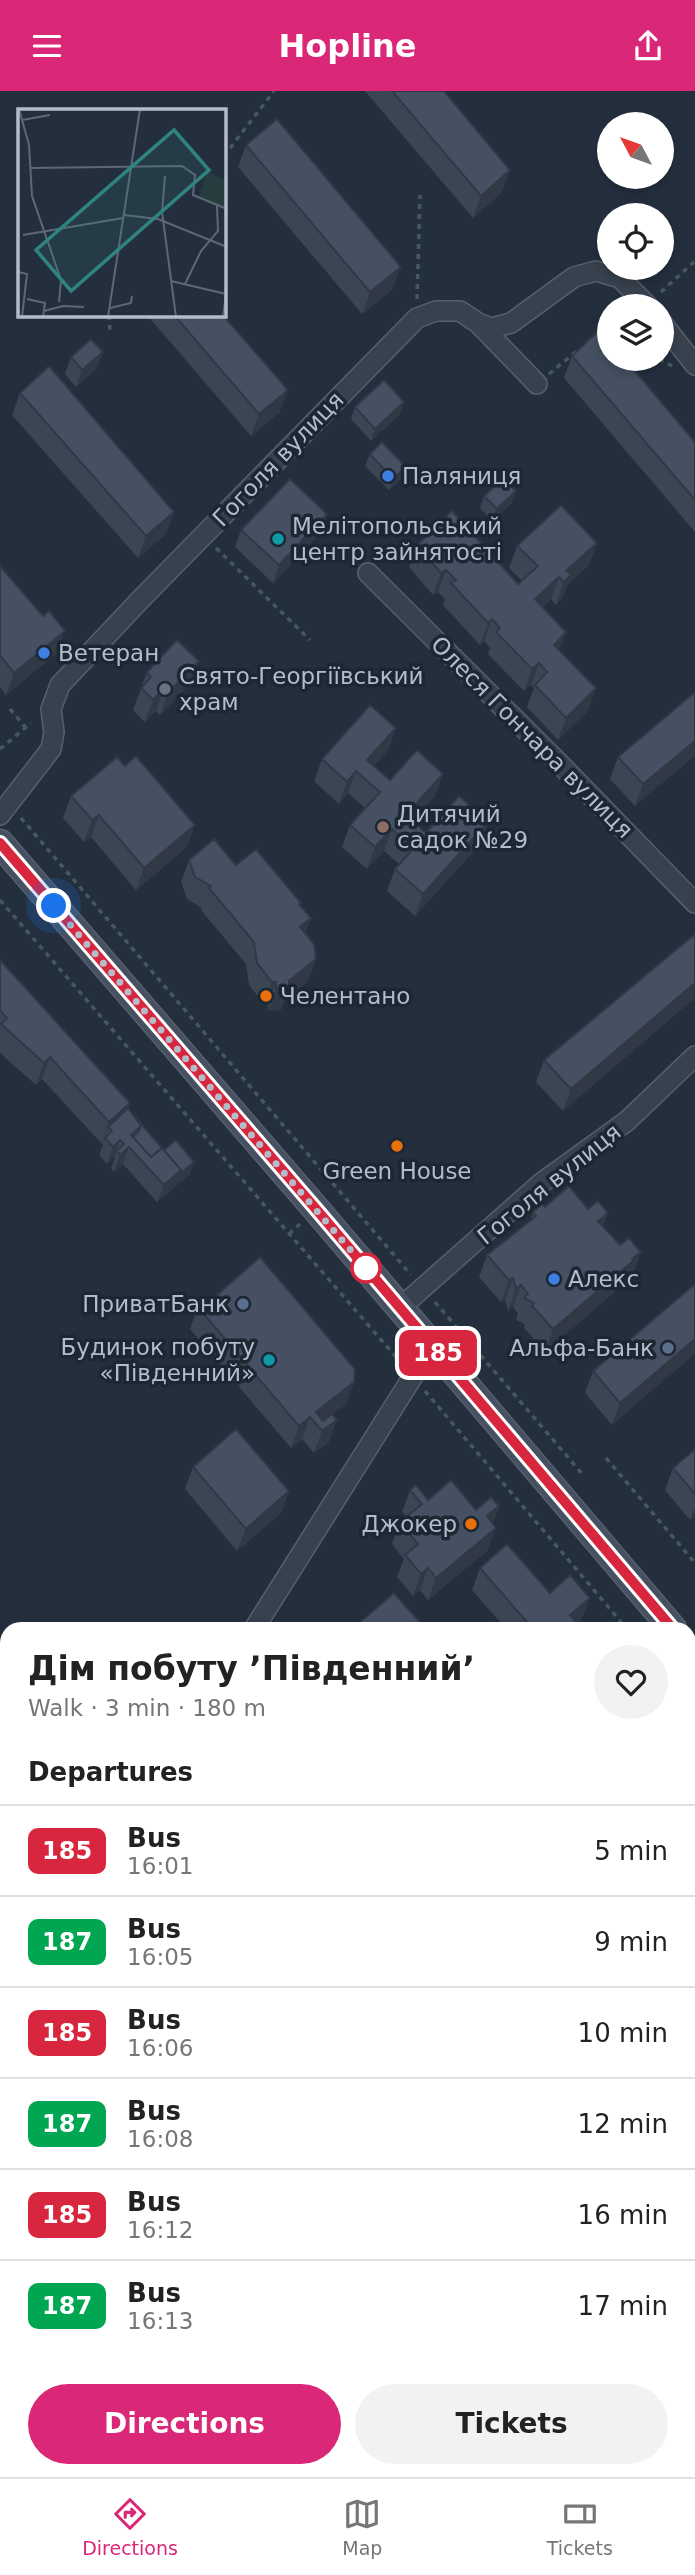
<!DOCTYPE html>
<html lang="en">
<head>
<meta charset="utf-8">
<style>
  body { margin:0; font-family:"DejaVu Sans",sans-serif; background:#f2f2f2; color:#222; height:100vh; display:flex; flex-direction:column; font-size:26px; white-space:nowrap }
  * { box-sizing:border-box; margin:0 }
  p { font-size:23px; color:#767676 }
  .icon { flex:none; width:38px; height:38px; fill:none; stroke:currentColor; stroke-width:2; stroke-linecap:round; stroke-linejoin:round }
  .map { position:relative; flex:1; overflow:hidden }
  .drawer { position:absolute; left:0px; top:1531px; width:696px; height:856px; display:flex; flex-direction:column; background:#fff; border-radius:21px 21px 0 0; box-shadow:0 4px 10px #0003 }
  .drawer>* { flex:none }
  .badge { padding:0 14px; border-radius:10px; font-size:24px; line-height:46px }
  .needle { width:46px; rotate:311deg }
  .buttons { position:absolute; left:597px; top:21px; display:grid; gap:14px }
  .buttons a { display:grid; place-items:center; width:77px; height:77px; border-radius:50%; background:#fff; box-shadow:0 4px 10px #0003; font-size:35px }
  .you { position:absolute; width:35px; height:35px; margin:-18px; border:5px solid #fff; border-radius:50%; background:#1a73e8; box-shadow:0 0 0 10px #1a73e833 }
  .map>.badge { position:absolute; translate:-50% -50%; box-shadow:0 0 0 4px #fff }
  h2 { padding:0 28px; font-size:26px; line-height:63px }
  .round { display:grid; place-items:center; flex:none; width:74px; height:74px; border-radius:37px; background:#f2f2f2 }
  .overview { display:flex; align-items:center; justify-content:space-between; height:119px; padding:0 28px }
  h1 { font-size:33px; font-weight:800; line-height:52px }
  .primary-button { display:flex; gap:14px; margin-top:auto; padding:14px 28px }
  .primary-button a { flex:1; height:80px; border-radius:42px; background:#db2777; color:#fff; font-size:28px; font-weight:800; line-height:80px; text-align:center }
  .primary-button a+a { background:#f2f2f2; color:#222 }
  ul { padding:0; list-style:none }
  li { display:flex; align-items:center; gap:21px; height:91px; padding:0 28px; border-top:2px solid #e0e0e0 }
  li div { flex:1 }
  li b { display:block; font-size:26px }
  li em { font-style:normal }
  li .badge { min-width:77px; font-weight:700; text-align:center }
  header { display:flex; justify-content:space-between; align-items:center; height:91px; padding:0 28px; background:#db2777; color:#fff; font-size:32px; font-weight:800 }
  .dock { display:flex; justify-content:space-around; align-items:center; height:98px; border-top:2px solid #e0e0e0; background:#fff; font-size:19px; color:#767676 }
  .dock a { display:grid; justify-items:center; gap:4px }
  .dock .active { color:#db2777 }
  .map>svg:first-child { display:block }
</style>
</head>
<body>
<header><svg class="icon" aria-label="menu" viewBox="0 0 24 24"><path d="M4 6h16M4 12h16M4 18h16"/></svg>Hopline<svg class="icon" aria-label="share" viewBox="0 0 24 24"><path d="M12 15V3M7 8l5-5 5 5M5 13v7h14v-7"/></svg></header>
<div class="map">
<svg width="695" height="2386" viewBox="0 0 695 2386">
  <rect width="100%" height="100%" fill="#242f3e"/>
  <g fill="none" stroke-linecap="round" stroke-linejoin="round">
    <g stroke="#565f6c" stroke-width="22">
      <path id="street" d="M478 232 537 293
        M662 232 695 274
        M368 482 557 670 695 812
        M0 724 51 658 54 641 51 618 60 594 140 509 417 227 436 220H460L478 232 492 237 511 232 574 186 596 180 620 187 648 215
        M400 1217 540 1093 627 1030 695 965
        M254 1538 432 1255
        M0 1945 7 1934
        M0 2211 7 2214
        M486 2380 497 2386"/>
    </g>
    <g stroke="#565f6c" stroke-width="29">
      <path id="secondary" d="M0 752 316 1118 673 1538
        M690 1558 695 1565"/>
    </g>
    <path stroke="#44595c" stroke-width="3.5" stroke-dasharray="5 5" stroke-linecap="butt" d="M224 65 274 0
      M661 201 695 170
      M417 208 420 104
      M109 224 110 241
      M598 243 609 236
      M659 268 672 275
      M549 283 578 259
      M216 457 310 549
      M10 618 26 637
      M0 658 31 632
      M21 727 411 1184
      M0 809 402 1273
      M289 1143 300 1133
      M435 1211 584 1385
      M425 1300 627 1538
      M606 1367 695 1472
      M690 1612 695 1619"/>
    <use href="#street" stroke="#38414e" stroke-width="19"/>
    <use href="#secondary" stroke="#465061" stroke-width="26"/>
  </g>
  <path fill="#3b4654" d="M365 0H444L510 79 502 101 473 127Z
    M246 54 393 198 362 223 238 76Z
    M147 224H223L280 321 251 345Z
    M103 261 96 278 76 296 65 283 71 266Z
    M572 265 695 351V441L564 287Z
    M20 302 174 421 166 443 138 467 12 324Z
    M404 311 400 323 371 350 351 328 355 316Z
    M370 363 401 388 389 399 365 375Z
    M484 405 512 412 492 430 480 417Z
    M327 423 321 441 273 492 235 456 241 439Z
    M597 452 589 474 568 493 563 506 556 514 551 508 543 516 559 559 588 620 558 649 527 616 534 597 531 594 524 600 488 563 490 557 484 550 480 554 443 514 445 508 438 501 433 504 409 476 417 454 518 493 522 490 509 477 517 455Z
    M0 475 57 562 6 604 0 596Z
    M147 581 191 592 160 624 156 620 145 631 133 619Z
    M695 601 635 715 610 688 618 666Z
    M396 637 388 659 374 675 390 689 443 683 435 705 412 730 426 742 488 731 480 753 415 825 387 800 395 778 399 773 384 760 367 778 342 756 350 734 365 717 348 702 339 713 314 690 322 668Z
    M125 675 195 734 187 756 136 799 91 746 84 751 63 727 71 705Z
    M189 769 236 774 300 815 305 843 316 868 308 890 284 910 281 919 268 920V913H264L249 894 246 873 201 819 202 817 187 808 181 791Z
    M695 843 563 1020 536 991 544 969Z
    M0 869 130 1012 128 1017 133 1025 164 1059 190 1083 157 1111 123 1073 114 1081 111 1077 115 1067 114 1066 107 1073 99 1064 103 1054 42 988 36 994 0 962Z
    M545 1116 588 1118 603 1135 633 1183 627 1188 625 1192 545 1261 524 1237 525 1233 516 1229 518 1223 513 1216 508 1220 505 1209 501 1211 479 1186 487 1164 530 1130 533 1121Z
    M695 1193 612 1334 585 1302 593 1280Z
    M208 1212 354 1291 346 1313 332 1324 329 1351 314 1362 302 1348 291 1357 190 1238 198 1216Z
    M695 1358V1426L690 1429 665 1399 673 1377Z
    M193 1376 289 1400 281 1422 237 1460 185 1398Z
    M410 1399 428 1409 476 1419 499 1415 493 1432 488 1459 428 1509 420 1499 413 1505 397 1486 404 1468 392 1453 400 1431 407 1426 402 1421Z
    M480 1477 550 1502 590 1507 581 1529 577 1533 582 1538H506L472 1499Z
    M7 1632V1734L0 1730V1643Z
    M690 1974 695 1980V2094L690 2087Z
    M7 2060V2121L0 2113V2066Z"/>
  <path fill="#303945" d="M510 79 502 101 473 127 481 105Z
    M401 176 393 198 362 223 370 201Z
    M103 261 96 278 76 296 82 279Z
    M288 299 280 321 251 345 259 323Z
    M404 311 400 323 371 350 375 338Z
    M406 376 401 388 389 399 393 388Z
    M516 400 512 412 492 430 497 418Z
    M174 421 166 443 138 467 146 445Z
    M327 423 321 441 273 492 279 474Z
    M597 452 589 474 568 493 563 506 556 514 564 491 566 480Z
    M446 479 438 501 433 504 441 482Z
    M559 486 551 508 527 530 535 508Z
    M492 528 484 550 480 554 488 532Z
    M65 540 57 562 6 604 14 582Z
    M566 541 558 563 554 554Z
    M199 570 191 592 160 624 168 602Z
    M539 572 531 594 524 600 532 578Z
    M164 597 156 620 145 631 153 609Z
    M596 597 588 620 558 649 566 627Z
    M396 637 388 659 363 686 367 669Z
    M695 650V665L635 715 643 693Z
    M356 680 348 702 339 713 347 691Z
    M443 683 435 705 399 744 406 724Z
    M99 724 91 746 84 751 92 729Z
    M488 731 480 753 415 825 423 803Z
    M195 734 187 756 136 799 144 777Z
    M392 738 384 760 367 778 375 756Z
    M311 827 303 849 300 836Z
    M316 868 308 890 284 910 281 919 268 920 276 897 289 890Z
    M272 891H276L268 913H264Z
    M695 892V907L563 1020 571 998Z
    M50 966 42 988 36 994 44 972Z
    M130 1012 122 1034 112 1040 108 1036 101 1053 109 1031Z
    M120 1049 114 1066 107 1073 113 1056Z
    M129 1056 123 1073 114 1081 120 1064Z
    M194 1071 190 1083 157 1111 164 1094 181 1079Z
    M608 1122 600 1144 598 1130Z
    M641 1161 633 1183 627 1188 625 1192 545 1261 553 1238Z
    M513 1187 505 1209 501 1211 509 1189Z
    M521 1194 513 1216 508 1220 516 1198Z
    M695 1248V1263L612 1334 620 1312Z
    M354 1291 346 1313 318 1335 316 1321Z
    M310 1326 302 1348 291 1357 299 1335Z
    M337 1329 329 1351 314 1362 322 1340Z
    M289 1400 281 1422 237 1460 246 1438Z
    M499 1415 491 1437 487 1425Z
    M695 1417V1426L690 1429Z
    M496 1437 488 1459 428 1509 436 1487Z
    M428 1477 420 1499 413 1505 421 1483Z
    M590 1507 581 1529 571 1538 570 1524Z
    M93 2380H100L96 2386H89Z
    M240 2380H246L242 2386H236Z"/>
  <path fill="#455162" stroke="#303945" stroke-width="2" d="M392 0H444L510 79 481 105Z
    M277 28 401 176 370 201 246 54Z
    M174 224H223L288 299 259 323Z
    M600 238 609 249V268H625L695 351V409L572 265Z
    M91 248 103 261 82 279 71 266Z
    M49 275 174 421 146 445 20 302Z
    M384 289 404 311 375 338 355 316Z
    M382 351 406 376 393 388 370 363Z
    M504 387 516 400 497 418 484 405Z
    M290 388 327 423 279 474 241 439Z
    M561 414 597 452 566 480 571 484 564 491 559 486 535 508 566 541 554 554 596 597 566 627 535 594 547 581 539 572 532 578 496 541 500 537 492 528 488 532 451 492 456 489 446 479 441 482 417 454 452 420 518 493 538 475 517 455Z
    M0 475 43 525 49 520 65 540 14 582 0 564Z
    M177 549 199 570 168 602 164 597 153 609 141 597 151 586 147 581Z
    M695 601V650L643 693 618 666Z
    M370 614 396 637 367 669 390 689 417 659 443 683 406 724 426 742 459 705 488 731 423 803 395 778 414 757 392 738 375 756 350 734 380 701 356 680 347 691 322 668Z
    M136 665 195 734 144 777 99 724 92 729 71 705 117 666 125 675Z
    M214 748 236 774 256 758 301 812 299 813 311 827 300 836 314 853 316 868 289 890V897H276V891H272L257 872 254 851 209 797 211 795 195 786 189 769Z
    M695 843V892L571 998 544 969Z
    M0 869 130 1012 109 1031 50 966 44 972 1 933 7 927 0 919Z
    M128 1017 141 1035 131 1044 151 1066 162 1057 181 1079 164 1094 129 1056 120 1064 117 1060 124 1053 120 1049 113 1056 105 1047 112 1040 108 1036Z
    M134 1025 164 1059 176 1049 194 1071 179 1084 181 1079 162 1057 151 1066 133 1046 139 1040 141 1035Z
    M569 1095 588 1118 598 1110 608 1122 598 1130 620 1154 629 1147 641 1161 632 1168 633 1170 553 1238 532 1215 534 1212 524 1207 528 1203 521 1194 516 1198 513 1187 509 1189 487 1164 536 1125 533 1121 542 1113 545 1116Z
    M260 1166 355 1278 354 1291 316 1321 323 1330 332 1323 337 1329 322 1340 310 1326 299 1335 198 1216 205 1209 208 1212Z
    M695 1193V1248L620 1312 593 1280Z
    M236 1338 289 1400 246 1438 193 1376Z
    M695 1358V1403L673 1377Z
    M451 1389 476 1419 491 1406 499 1415 487 1425 496 1437 436 1487 428 1477 421 1483 405 1464 418 1453 400 1431 422 1413 410 1399 416 1394 428 1409Z
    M507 1453 550 1502 570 1484 590 1507 570 1524 582 1538H533L480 1477Z
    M394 1502 426 1538H352Z
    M7 1632V1713L0 1709V1643Z
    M690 1974 695 1980V2062L690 2056Z
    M7 2060V2089L0 2081V2066Z
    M49 2380H93L89 2386H46Z
    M200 2380H240L236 2386H196Z
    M348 2380H387L384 2386H344Z
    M598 2380H652L657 2386H595L594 2384Z"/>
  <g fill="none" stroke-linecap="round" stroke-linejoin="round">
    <g stroke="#fff" stroke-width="16">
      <path id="line" d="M0 752 316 1118 673 1538"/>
    </g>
    <use href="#line" stroke="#d7263d" stroke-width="10"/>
    <path stroke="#b4bcc9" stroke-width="7" stroke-dasharray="0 12.6" d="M54 815 366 1177"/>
  </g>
  <g fill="#3f7fe0" stroke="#1d2633" stroke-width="2.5">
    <circle cx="388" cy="385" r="7"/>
    <circle cx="44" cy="562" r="7"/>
    <circle cx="554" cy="1188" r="7"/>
  </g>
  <g fill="#0f9aa8" stroke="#1d2633" stroke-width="2.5">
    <circle cx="278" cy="448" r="7"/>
    <circle cx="269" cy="1269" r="7"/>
  </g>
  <circle fill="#6b7280" stroke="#1d2633" stroke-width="2.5" cx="165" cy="598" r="7"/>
  <circle fill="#8d6e63" stroke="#1d2633" stroke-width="2.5" cx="383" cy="736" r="7"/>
  <g fill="#e8710a" stroke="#1d2633" stroke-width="2.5">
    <circle cx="266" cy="905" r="7"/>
    <circle cx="397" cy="1055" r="7"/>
    <circle cx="471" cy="1433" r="7"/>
  </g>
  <circle fill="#fff" stroke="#d7263d" stroke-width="3.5" cx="366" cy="1177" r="14"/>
  <g fill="#5c6f8a" stroke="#1d2633" stroke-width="2.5">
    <circle cx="243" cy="1213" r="7"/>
    <circle cx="668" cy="1257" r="7"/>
  </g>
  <g text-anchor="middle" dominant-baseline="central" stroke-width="7" stroke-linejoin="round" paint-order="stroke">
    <g font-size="23" fill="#b4bcc9" stroke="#1d2633">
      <text transform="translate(278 368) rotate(-46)">Гоголя вулиця</text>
      <text transform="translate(532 646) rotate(45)">Олеся Гончара вулиця</text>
      <text transform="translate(549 1093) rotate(-39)">Гоголя вулиця</text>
    </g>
    <g font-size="23" fill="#b4bcc9" stroke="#1d2633" text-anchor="start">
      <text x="402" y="385">Паляниця</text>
      <text x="292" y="435">Мелітопольський<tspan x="292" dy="26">центр зайнятості</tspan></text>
      <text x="58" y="562">Ветеран</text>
      <text x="179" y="585">Свято-Георгіївський<tspan x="179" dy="26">храм</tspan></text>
      <text x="397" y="723">Дитячий<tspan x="397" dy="26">садок №29</tspan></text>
      <text x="280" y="905">Челентано</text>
      <text x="397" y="1080" text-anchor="middle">Green House</text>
      <text x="568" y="1188">Алекс</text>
      <text x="229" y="1213" text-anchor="end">ПриватБанк</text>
      <text x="255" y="1256" text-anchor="end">Будинок побуту<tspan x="255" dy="26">«Південний»</tspan></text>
      <text x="654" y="1257" text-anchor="end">Альфа-Банк</text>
      <text x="457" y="1433" text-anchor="end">Джокер</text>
    </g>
  </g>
  <g transform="translate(18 18)">
    <rect width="208" height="208" fill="#242f3e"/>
    <path d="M189 62 204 71 208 67V100L181 88Z" fill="#263c3f"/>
    <path fill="none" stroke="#5e6776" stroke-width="2" d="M1 0 11 36 14 87 43 171 41 193M4 11 32 6M12 59 164 57 177 66 175 86 209 100M147 67 144 103 158 208M106 106 140 110 209 138M5 126 105 109M0 163 9 165 4 208M153 172 208 185M167 175 183 142 200 122 199 97M9 190 27 194 25 208M92 199 113 194 114 187M26 202 45 197 66 198M90 208 122 0M205 208 208 184"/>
    <path fill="#308480" fill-opacity="0.15" stroke="#308480" stroke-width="3.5" d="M156 21 191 61 53 182 18 141Z"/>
    <rect width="208" height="208" fill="none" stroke="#b4bcc9" stroke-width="3.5"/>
  </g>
</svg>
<div class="buttons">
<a><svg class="needle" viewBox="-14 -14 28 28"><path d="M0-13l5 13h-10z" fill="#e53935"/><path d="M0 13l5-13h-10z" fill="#767676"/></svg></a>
<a><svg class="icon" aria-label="locate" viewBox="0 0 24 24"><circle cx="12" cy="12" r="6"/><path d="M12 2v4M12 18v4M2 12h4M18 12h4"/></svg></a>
<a><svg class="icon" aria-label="layers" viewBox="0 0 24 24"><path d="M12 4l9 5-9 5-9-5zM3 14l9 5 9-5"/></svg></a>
</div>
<div class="you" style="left:54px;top:815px"></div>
<b class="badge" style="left:438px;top:1262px;background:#d7263d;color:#fff">185</b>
<section class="drawer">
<div class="overview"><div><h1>Дім побуту ʼПівденнийʼ</h1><p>Walk · 3 min · 180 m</p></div><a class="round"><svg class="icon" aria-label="heart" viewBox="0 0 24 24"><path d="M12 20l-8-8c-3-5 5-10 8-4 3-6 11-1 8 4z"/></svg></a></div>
<h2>Departures</h2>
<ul>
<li><span class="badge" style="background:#d7263d;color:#fff">185</span><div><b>Bus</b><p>16:01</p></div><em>5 min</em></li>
<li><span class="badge" style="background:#00a651;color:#fff">187</span><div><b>Bus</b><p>16:05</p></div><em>9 min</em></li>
<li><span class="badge" style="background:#d7263d;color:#fff">185</span><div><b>Bus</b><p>16:06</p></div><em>10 min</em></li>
<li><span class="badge" style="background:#00a651;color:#fff">187</span><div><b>Bus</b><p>16:08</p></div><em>12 min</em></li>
<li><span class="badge" style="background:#d7263d;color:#fff">185</span><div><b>Bus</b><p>16:12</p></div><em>16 min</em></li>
<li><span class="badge" style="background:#00a651;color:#fff">187</span><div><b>Bus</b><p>16:13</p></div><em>17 min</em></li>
</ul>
<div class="primary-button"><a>Directions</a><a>Tickets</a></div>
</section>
</div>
<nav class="dock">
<a class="active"><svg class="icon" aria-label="directions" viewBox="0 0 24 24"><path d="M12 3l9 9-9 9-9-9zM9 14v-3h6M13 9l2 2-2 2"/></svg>Directions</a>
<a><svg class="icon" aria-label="map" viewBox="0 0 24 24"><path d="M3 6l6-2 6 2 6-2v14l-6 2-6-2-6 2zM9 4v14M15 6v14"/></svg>Map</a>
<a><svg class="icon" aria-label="tickets" viewBox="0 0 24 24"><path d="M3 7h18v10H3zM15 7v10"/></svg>Tickets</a>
</nav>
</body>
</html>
